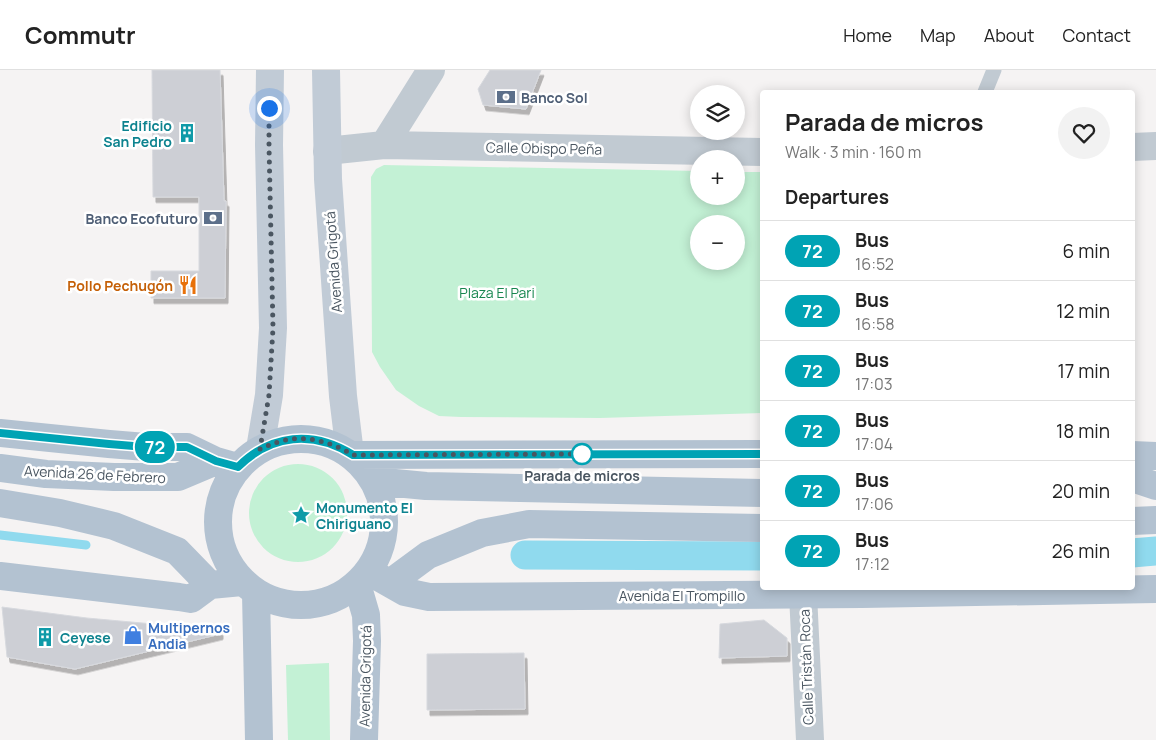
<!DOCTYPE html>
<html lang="en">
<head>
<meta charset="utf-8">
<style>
  body { margin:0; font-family:Manrope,sans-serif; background:#f2f2f2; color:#222; height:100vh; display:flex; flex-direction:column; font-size:19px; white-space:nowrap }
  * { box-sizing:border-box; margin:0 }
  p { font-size:16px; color:#767676 }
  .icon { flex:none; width:28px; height:28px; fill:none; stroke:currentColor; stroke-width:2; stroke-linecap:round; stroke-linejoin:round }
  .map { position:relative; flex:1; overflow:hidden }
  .details { position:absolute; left:760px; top:20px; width:375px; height:500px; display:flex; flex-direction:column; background:#fff; border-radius:5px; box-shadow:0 2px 12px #0003 }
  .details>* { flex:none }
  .badge { padding:0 10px; border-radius:16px; font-size:18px; line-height:32px }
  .buttons { position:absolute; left:690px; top:15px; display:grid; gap:10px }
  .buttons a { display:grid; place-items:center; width:55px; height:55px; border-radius:50%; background:#fff; box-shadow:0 2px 12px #0003; font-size:25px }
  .you { position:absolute; width:25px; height:25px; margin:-12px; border:4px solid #fff; border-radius:50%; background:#1a73e8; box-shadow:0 0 0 8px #1a73e833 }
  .map>.badge { position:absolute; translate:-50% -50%; box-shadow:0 0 0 2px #fff }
  h2 { padding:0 25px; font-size:19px; line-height:45px }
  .round { display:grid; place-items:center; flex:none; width:52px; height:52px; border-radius:26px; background:#f2f2f2 }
  .summary { display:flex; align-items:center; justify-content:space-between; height:85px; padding:0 25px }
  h1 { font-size:24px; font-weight:700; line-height:38px }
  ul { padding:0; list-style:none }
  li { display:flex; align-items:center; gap:15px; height:60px; padding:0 25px; border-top:1px solid #e0e0e0 }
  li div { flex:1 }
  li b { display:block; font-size:19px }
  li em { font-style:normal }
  li .badge { min-width:55px; font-weight:700; text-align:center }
  header { display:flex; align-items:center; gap:30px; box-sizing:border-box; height:70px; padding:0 25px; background:#fff; border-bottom:1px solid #e0e0e0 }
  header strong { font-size:24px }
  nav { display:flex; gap:28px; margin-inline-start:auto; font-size:18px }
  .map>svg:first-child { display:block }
</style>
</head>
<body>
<header>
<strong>Commutr</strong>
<nav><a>Home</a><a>Map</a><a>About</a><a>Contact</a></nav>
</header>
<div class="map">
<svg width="1156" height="670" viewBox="0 0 1156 670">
  <defs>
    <filter id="shadow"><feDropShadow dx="3" dy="5.5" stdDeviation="0" flood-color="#0004"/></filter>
  </defs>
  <rect width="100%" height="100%" fill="#f5f3f3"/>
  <path fill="#c3f1d5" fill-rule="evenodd" d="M384 95 699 101V126H736V102H762V343L600 348 461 347 439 346 419 336 396 320 380 297 372 282 371 107 376 99ZM699 154H736V191H699Z
    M249 443a49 49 0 1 1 98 0a49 49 0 1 1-98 0Z
    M329 593 330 670H288L286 595Z"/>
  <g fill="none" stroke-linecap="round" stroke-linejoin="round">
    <path stroke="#90daee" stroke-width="9" d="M0 465 86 475"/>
    <path stroke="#90daee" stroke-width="29" d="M1132 483 1156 481
      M525 485 762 486"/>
  </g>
  <path fill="#cdcfd5" stroke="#d7d9de" filter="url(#shadow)" d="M152 0H220L224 131H226L225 228H151V201H199V127H153Z
    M490 0H541L526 39 483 35 478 19Z
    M2 537 87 548 220 560V564L75 599 7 587Z
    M764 550 787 568V586L719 588 720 554Z
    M524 583 525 639 427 640V584Z"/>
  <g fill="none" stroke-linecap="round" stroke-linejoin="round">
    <path stroke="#c1cad2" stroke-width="15" d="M985 22 994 0"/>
    <path stroke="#c1cad2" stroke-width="28" d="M384 75 431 0
      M1132 77 1156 76
      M327 81 384 75 762 82
      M803 524 810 670"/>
    <path stroke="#c1cbd6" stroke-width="28" d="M326 0 328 109 343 326 350 384
      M260 379 269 325 273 258 269 75 270 0"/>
    <path stroke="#b3c2d1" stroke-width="28" d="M0 363 109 374 146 377H187L216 391 237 397
      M218 452a83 83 0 1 1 166 0a83 83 0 1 1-166 0Z
      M353 385 762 384
      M1132 385 1156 386
      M0 398 46 404 114 407H178L216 391
      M1132 408 1156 416
      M374 411 426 416 762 423
      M0 433 60 443 114 456 177 481 210 515
      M1132 451 1156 450
      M368 501 405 522 429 527 862 524 1156 519
      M0 506 179 527 191 529 210 515 242 512
      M390 513 428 485 482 463 529 454 762 458
      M357 514 366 545 367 571 364 670
      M256 523 259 670"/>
  </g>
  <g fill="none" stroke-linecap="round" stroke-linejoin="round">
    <g stroke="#fff" stroke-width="11">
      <path id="line" d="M0 363 109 374 146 377H187L216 391 238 397C271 364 313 360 353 385L762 384"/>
    </g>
    <use href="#line" stroke="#00a3b4" stroke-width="8"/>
    <path stroke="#4a5661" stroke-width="5" stroke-dasharray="0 9" d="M269 38V76L273 258 269 325 260 379C267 376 274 373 282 371 306 364 333 373 353 385L582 384"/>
  </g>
  <defs>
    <g id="bank-bare" transform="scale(1.5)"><path d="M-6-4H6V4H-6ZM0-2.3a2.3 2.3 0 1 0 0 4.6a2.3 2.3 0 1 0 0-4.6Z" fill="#5c6f8a" stroke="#fff" stroke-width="2.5" paint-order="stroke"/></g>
    <g id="building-bare" transform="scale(1.5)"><path d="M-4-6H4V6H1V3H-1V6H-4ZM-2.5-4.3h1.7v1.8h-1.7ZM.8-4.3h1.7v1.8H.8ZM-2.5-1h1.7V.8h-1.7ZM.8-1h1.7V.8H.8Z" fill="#0f9aa8" stroke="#fff" stroke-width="2.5" paint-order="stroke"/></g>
    <g id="restaurant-bare" transform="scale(1.5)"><path d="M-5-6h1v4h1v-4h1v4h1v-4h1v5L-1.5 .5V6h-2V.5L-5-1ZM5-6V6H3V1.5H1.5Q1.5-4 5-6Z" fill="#e8710a" stroke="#fff" stroke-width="2.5" paint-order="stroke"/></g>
    <g id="sight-bare" transform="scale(1.5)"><path d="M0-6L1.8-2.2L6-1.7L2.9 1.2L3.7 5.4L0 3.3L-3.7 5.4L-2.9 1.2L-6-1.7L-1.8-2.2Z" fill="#0f9aa8" stroke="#fff" stroke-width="2.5" paint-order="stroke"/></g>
    <g id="shop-bare" transform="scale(1.5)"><path d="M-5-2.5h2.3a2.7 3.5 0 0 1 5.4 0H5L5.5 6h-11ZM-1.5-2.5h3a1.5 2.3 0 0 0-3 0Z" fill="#3f7fe0" stroke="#fff" stroke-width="2.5" paint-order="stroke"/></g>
  </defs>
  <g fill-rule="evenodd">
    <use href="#bank-bare" x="506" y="27"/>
    <use href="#building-bare" x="187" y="63"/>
    <use href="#bank-bare" x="213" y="148"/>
    <use href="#restaurant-bare" x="188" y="215"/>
    <use href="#sight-bare" x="301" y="445"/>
    <use href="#shop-bare" x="133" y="565"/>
    <use href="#building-bare" x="45" y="567"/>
  </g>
  <circle fill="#fff" stroke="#00a3b4" stroke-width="2.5" cx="582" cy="384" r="10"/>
  <g text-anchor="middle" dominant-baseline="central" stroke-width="5" stroke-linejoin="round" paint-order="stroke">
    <g font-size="14" font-weight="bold" fill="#4e5e75" stroke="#fff" text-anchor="start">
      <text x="521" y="27">Banco Sol</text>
      <text x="198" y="148" text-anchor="end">Banco Ecofuturo</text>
    </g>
    <g font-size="14" font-weight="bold" fill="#0d838f" stroke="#fff" text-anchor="start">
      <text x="172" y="55" text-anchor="end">Edificio<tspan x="172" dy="16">San Pedro</tspan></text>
      <text x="316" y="437">Monumento El<tspan x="316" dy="16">Chiriguano</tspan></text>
      <text x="60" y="567">Ceyese</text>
    </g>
    <g font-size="14" fill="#4a5661" stroke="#fff">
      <text transform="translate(544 78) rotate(1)">Calle Obispo Peña</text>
      <text transform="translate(333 192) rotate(-94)">Avenida Grigotá</text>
      <text transform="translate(95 404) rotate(3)">Avenida 26 de Febrero</text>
      <text x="682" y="525">Avenida El Trompillo</text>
      <text transform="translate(806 597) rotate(-92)">Calle Tristán Roca</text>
      <text transform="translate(365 606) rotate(-89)">Avenida Grigotá</text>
    </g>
    <g font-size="14" font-weight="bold" fill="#c56008" stroke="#fff" text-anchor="end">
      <text x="173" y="215">Pollo Pechugón</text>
    </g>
    <g font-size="14" fill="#17864f" stroke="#fff">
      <text x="497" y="222">Plaza El Pari</text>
    </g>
    <g font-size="14" font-weight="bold" fill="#4a5661" stroke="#fff">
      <text x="582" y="405">Parada de micros</text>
    </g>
    <g font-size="14" font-weight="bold" fill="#366cbe" stroke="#fff" text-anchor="start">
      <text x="148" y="557">Multipernos<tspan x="148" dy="16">Andia</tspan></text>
    </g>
  </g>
</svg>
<div class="buttons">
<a><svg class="icon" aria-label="layers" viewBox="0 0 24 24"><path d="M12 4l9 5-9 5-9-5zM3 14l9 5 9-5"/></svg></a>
<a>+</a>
<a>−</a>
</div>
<div class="you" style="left:269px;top:38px"></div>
<b class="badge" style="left:155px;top:377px;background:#00a3b4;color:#fff">72</b>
<section class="details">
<div class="summary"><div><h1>Parada de micros</h1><p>Walk · 3 min · 160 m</p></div><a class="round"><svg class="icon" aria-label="heart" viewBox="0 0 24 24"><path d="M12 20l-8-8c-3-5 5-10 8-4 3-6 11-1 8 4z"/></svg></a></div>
<h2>Departures</h2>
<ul>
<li><span class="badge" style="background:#00a3b4;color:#fff">72</span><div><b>Bus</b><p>16:52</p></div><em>6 min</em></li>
<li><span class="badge" style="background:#00a3b4;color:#fff">72</span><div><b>Bus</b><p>16:58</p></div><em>12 min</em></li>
<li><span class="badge" style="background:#00a3b4;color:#fff">72</span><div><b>Bus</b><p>17:03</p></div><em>17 min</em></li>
<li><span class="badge" style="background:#00a3b4;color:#fff">72</span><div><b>Bus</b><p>17:04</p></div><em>18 min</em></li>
<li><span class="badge" style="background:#00a3b4;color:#fff">72</span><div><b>Bus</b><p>17:06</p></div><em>20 min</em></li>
<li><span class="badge" style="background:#00a3b4;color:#fff">72</span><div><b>Bus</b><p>17:12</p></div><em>26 min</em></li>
</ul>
</section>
</div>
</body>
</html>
